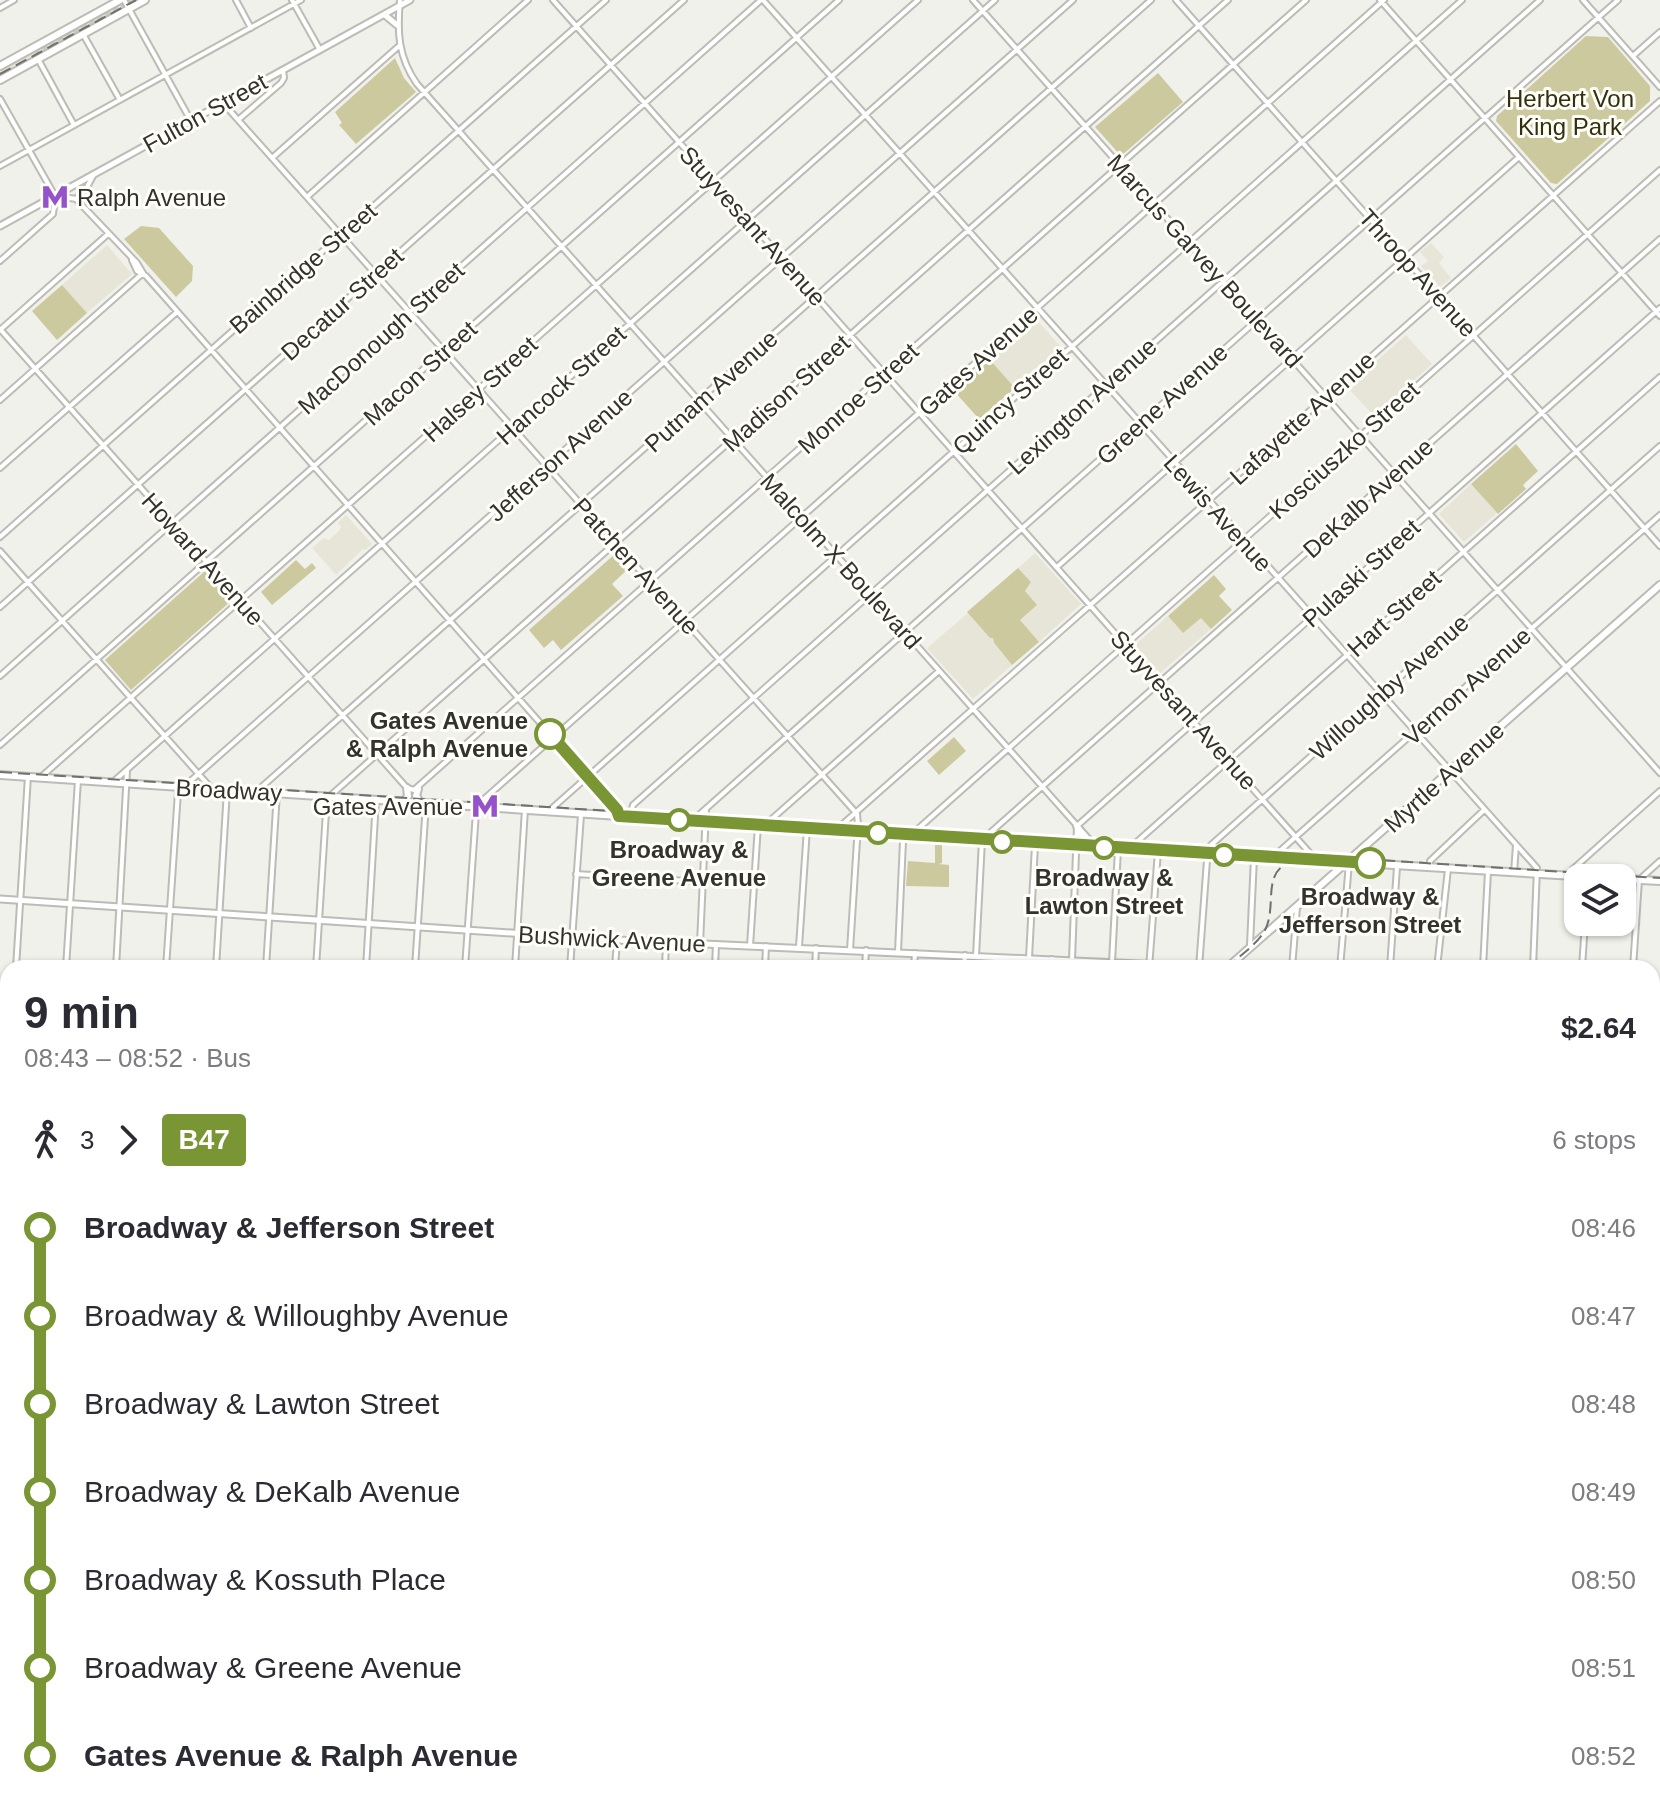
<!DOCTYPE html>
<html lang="en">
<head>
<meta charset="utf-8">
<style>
  body { margin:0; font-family:Arial,sans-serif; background:#f2f2f3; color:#2b2b33; height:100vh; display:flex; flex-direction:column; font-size:30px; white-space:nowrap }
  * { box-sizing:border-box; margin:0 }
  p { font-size:26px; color:#7c7c81 }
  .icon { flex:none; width:44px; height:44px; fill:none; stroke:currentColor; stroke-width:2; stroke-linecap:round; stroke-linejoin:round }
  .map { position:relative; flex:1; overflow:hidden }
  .details { position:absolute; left:0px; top:960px; width:1660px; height:858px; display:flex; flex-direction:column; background:#fff; border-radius:24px 24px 0 0; box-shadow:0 2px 6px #0004 }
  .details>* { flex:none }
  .badge { padding:0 16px; border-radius:6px; font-size:28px; line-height:52px }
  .buttons { position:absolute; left:1564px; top:864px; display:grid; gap:16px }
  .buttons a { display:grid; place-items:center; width:72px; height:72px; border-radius:16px; background:#fff; box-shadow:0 2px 6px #0004; font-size:40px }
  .map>.badge { position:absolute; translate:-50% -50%; box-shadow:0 0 0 4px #fff }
  .legs { display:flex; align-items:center; gap:12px; height:88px; padding:0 24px; font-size:26px }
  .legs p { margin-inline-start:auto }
  .overview { display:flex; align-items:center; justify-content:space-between; height:136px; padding:0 24px }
  h1 { font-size:44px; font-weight:800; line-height:60px }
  ul { padding:0 24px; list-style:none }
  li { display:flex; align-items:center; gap:28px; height:88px; font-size:30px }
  li i { display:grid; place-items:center; width:12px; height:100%; margin:0 10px; background:currentColor }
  li i::after { content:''; width:20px; height:20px; margin:-10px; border:6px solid; border-radius:50%; background:#fff }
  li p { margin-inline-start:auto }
  li:first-child i { background:linear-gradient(#0000 50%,currentColor 0) }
  li:last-child i { background:linear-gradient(currentColor 50%,#0000 0) }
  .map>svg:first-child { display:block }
</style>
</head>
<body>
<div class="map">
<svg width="1660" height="1817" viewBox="0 0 1660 1817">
  <rect width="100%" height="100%" fill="#f1f1eb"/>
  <path fill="#e6e5d7" d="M123 0H137L0 76V70Z
    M1431 243 1444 257 1439 263 1451 278 1440 287 1421 266 1428 261 1420 252Z
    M107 245 132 274 87 313 62 285Z
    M1036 319 1061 347 1015 388 990 360Z
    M1406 335 1432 364 1374 416 1347 387Z
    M1471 484 1497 513 1464 542 1439 514Z
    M346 515 372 544 365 550 363 549 336 575 312 548 324 538 329 540 339 531 341 527 338 523Z
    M1035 553 1081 604 1039 642 1019 620 1024 591 1031 582 1018 568Z
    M968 613 990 638H993L994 644 1012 665 973 699 927 648Z
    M1168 616 1183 633 1201 617 1211 629 1160 673 1135 645Z"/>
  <path fill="#cdc99f" d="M1586 36 1608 37 1650 86V101L1557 184 1551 183 1496 121 1497 116Z
    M395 58 404 78 416 92 356 144 339 125 342 123 335 112Z
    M1158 73 1183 102 1121 156 1095 127Z
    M141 226 159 228 193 266 192 281 176 297 124 239Z
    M62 285 87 313 57 340 32 311Z
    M990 360 1015 388 979 419 954 391Z
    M1516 444 1538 471 1523 485 1526 489 1498 514 1471 484Z
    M616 553 630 567 612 584 623 596 561 650 553 640 544 648 529 630Z
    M296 560 305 569 312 563 316 568 272 605 261 592Z
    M1018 568 1031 582 1025 591 1037 605 1020 620 1039 642 1012 665 994 643 993 638H990L967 612Z
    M205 571 231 601 131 690 105 660Z
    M1214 575 1226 589 1219 596 1232 610 1211 629 1201 618 1183 633 1168 616Z
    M954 737 966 751 939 775 927 761Z
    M935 845H942V863L939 864 949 865V887L906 886 908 861 935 863Z
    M4 1292H8V1408L0 1407V1295Z"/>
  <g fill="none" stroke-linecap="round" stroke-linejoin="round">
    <path stroke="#cbcbc5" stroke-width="6" stroke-dasharray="6 3" stroke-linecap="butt" d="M30 63 43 49 132 0"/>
    <g stroke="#bcbbb6" stroke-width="8">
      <path id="street" d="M124 0 191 121
        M236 0 251 28
        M292 0 320 50
        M400 0C397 32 398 57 417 84L1096 847
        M553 0 1316 860
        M763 0 1537 868 1533 968
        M973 0 1660 773
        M1176 0 1660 546
        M1380 0 1660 316
        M1583 0 1660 87
        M0 8 14 0
        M83 34 120 100
        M1633 56 1660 32
        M38 59 74 125
        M0 99 55 196
        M223 103 857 814
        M238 120 281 83 284 78 283 70
        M272 158 399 46
        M0 166 301 0
        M57 196 76 199 137 263 143 273
        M307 197 528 0
        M76 199 87 187 94 174
        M132 260 137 271 146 276 617 810 619 816
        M0 261 53 214 55 196
        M0 329 407 788 414 790 1306 0
        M0 330 108 234
        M0 400 143 273
        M0 468 177 312
        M0 537 606 0
        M0 551 211 788
        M1057 567 1519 157
        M0 607 684 0
        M0 676 761 0
        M0 745 839 0
        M41 777 918 0
        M113 782 995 0
        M257 791 1151 0
        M330 796 1228 0
        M549 811 1462 0
        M630 816 633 805 1540 0
        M692 821 1618 0
        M765 825 939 671
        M836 830 1660 101
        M911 835 1660 170
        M1130 848 1660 377
        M1273 857 1660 515
        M1429 868 1430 861 1484 810
        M1514 873 1516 845
        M576 874 704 882
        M1571 876 1573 869 1660 791
        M700 944 706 810
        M1250 945 1254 857
        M750 946 758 825
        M799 947 807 828
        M850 950 858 825 857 814
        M898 952 903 841 906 836
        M976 956 982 840 1660 239
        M1029 958 1035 845
        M1072 960 1077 826 1660 308
        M1112 962 1118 849
        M16 968 28 776
        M66 968 78 780
        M116 968 127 771
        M166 968 178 792 1073 0
        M216 968 227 790
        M266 968 277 792
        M316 968 327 796
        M366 968 376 800
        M415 968 426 803
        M465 968 476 812 483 800 1384 0
        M515 968 525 809
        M570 968 581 815
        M615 968 617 940
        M665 968 666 942
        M715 968 716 944
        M765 968 766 946
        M815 968 816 948
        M865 968 866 950
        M914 968 915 953
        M964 968 965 955
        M1049 968 1052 959
        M1149 968 1158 851
        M1199 968 1207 860 1211 845 1660 446
        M1292 968 1297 907
        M1340 968 1349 863
        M1390 968 1397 867
        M1437 968 1448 869
        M1483 968 1488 871
        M1582 968 1585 922
        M1633 968 1639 880 1660 861
        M1652 986 1660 987
        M0 1028H8
        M0 1157H8
        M0 1212 8 1091
        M1652 1216 1660 1207
        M0 1285 8 1286
        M1652 1289 1660 1280
        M1652 1339 1660 1346
        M1652 1362 1660 1354
        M0 1414H8
        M1652 1436 1660 1427
        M1652 1481 1660 1489
        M1652 1550 1660 1542
        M0 1551 8 1552
        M1652 1598 1660 1605
        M0 1688 8 1689
        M404 1810 481 1817
        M1357 1810 1364 1817
        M1493 1810 1502 1817
        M34 1817 35 1810
        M82 1817 83 1810
        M130 1817 131 1810
        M157 1817 158 1810
        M208 1817 209 1810
        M308 1817V1810
        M357 1817 358 1810
        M508 1817 509 1810
        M557 1817 558 1810
        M607 1817 608 1810
        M657 1817 658 1810
        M707 1817 708 1810
        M757 1817 758 1810
        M807 1817 808 1810
        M857 1817 858 1810
        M907 1817 908 1810
        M957 1817 958 1810
        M1007 1817 1008 1810
        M1057 1817 1058 1810
        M1107 1817V1810
        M1157 1817 1158 1810
        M1207 1817 1208 1810
        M1314 1817 1321 1810
        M1385 1817 1393 1810
        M1450 1817 1456 1810"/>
    </g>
    <g stroke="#bcbbb6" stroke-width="9">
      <path id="secondary" d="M385 15 397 25
        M0 226 410 0
        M0 899 617 940 1225 968
        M1652 1133 1660 1140"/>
    </g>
    <g stroke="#bcbbb6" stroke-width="10">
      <path id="primary" d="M0 66 120 0
        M0 80 145 0
        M0 775 982 840 1607 878
        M418 789 416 796 420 802
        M404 801 408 796 407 788
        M1077 826 1082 836 1081 846
        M1622 879 1660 881
        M1227 968 1660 585
        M1652 1049 1660 1039
        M252 1817 259 1810
        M1246 1817 1247 1810"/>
    </g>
    <use href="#street" stroke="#fff" stroke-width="4"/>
    <use href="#secondary" stroke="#fff" stroke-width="5"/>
    <use href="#primary" stroke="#fff" stroke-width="6"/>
    <path stroke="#70706c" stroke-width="2" stroke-dasharray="12 6" stroke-linecap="butt" d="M0 74 136 0
      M0 772 1660 878
      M1226 968C1238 957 1255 946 1264 932 1280 904 1256 866 1302 859
      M1520 1815 1523 1810
      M360 1817 361 1810"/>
  </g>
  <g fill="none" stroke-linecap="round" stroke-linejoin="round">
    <g stroke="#fff" stroke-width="18">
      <path id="line-1" d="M550 734 617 810 619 816 1370 863"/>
    </g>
    <use href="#line-1" stroke="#799534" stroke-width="12"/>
  </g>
  <defs>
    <g id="metro-bare" transform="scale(2.16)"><path d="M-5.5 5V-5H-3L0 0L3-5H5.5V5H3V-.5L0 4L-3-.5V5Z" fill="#9553c9" stroke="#fffef8" stroke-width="2.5" paint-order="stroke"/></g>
  </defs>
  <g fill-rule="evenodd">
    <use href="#metro-bare" x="55" y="197"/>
    <use href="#metro-bare" x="485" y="806"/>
  </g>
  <g fill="#fff" stroke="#799534" stroke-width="4">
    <circle cx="550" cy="734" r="14"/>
    <circle cx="679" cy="820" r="10"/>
    <circle cx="878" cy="833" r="10"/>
    <circle cx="1002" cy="842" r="10"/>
    <circle cx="1104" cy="848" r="10"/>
    <circle cx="1224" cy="855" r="10"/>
    <circle cx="1370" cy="863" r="14"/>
  </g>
  <g text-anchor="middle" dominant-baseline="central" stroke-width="6" stroke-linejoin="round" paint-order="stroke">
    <g font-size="24" fill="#333010" stroke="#fffef8">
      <text x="1570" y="98">Herbert Von<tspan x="1570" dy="28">King Park</tspan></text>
    </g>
    <g font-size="24" fill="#32322f" stroke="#fffef8">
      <text transform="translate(205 113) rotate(-29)">Fulton Street</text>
      <text transform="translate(753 226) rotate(48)">Stuyvesant Avenue</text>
      <text transform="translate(1205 261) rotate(48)">Marcus Garvey Boulevard</text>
      <text transform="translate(303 268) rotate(-41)">Bainbridge Street</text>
      <text transform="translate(1418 273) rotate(48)">Throop Avenue</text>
      <text transform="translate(342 304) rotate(-42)">Decatur Street</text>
      <text transform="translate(381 338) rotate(-42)">MacDonough Street</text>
      <text transform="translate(978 361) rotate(-42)">Gates Avenue</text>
      <text transform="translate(420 373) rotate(-42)">Macon Street</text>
      <text transform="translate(561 385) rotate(-42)">Hancock Street</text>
      <text transform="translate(480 389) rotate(-42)">Halsey Street</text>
      <text transform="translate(711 391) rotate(-42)">Putnam Avenue</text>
      <text transform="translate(786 393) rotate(-42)">Madison Street</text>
      <text transform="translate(858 398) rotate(-42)">Monroe Street</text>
      <text transform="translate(1010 401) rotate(-42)">Quincy Street</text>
      <text transform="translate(1162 404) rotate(-42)">Greene Avenue</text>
      <text transform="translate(1082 406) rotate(-42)">Lexington Avenue</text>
      <text transform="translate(1302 418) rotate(-42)">Lafayette Avenue</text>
      <text transform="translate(1344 450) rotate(-42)">Kosciuszko Street</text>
      <text transform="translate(560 455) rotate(-42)">Jefferson Avenue</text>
      <text transform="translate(1368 498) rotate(-42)">DeKalb Avenue</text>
      <text transform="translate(1218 513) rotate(48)">Lewis Avenue</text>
      <text transform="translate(203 559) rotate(48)">Howard Avenue</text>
      <text transform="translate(841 561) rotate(48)">Malcolm X Boulevard</text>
      <text transform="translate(636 566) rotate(48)">Patchen Avenue</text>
      <text transform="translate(1361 573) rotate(-42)">Pulaski Street</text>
      <text transform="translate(1394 613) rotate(-42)">Hart Street</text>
      <text transform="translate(1467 686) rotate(-42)">Vernon Avenue</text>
      <text transform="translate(1389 687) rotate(-42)">Willoughby Avenue</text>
      <text transform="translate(1184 710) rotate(48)">Stuyvesant Avenue</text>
      <text transform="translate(1444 777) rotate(-42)">Myrtle Avenue</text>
      <text transform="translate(229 790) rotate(3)">Broadway</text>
      <text transform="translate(612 939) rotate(3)">Bushwick Avenue</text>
    </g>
    <g font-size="24" fill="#32322f" stroke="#fffef8" text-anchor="start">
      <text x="77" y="197">Ralph Avenue</text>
      <text x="463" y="806" text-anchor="end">Gates Avenue</text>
    </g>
    <g font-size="24" font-weight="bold" fill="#32322f" stroke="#fffef8">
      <text x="528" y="720" text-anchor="end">Gates Avenue<tspan x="528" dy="28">&amp; Ralph Avenue</tspan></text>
      <text x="679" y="849">Broadway &amp;<tspan x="679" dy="28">Greene Avenue</tspan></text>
      <text x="1104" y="877">Broadway &amp;<tspan x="1104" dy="28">Lawton Street</tspan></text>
      <text x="1370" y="896">Broadway &amp;<tspan x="1370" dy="28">Jefferson Street</tspan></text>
    </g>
  </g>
</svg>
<div class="buttons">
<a><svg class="icon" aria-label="layers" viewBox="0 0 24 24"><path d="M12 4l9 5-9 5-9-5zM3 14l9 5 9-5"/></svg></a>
</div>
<section class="details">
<div class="overview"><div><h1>9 min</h1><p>08:43 – 08:52 · Bus</p></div><b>$2.64</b></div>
<div class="legs"><svg class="icon" aria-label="walk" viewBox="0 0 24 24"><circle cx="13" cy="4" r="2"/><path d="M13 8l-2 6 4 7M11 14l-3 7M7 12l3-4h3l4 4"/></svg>3<svg class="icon" aria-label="forward" viewBox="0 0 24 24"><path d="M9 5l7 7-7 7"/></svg><b class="badge" style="background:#799534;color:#fff">B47</b><p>6 stops</p></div>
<ul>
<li><i style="color:#799534"></i><b>Broadway &amp; Jefferson Street</b><p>08:46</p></li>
<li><i style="color:#799534"></i><span>Broadway &amp; Willoughby Avenue</span><p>08:47</p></li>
<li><i style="color:#799534"></i><span>Broadway &amp; Lawton Street</span><p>08:48</p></li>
<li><i style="color:#799534"></i><span>Broadway &amp; DeKalb Avenue</span><p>08:49</p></li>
<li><i style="color:#799534"></i><span>Broadway &amp; Kossuth Place</span><p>08:50</p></li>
<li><i style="color:#799534"></i><span>Broadway &amp; Greene Avenue</span><p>08:51</p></li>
<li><i style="color:#799534"></i><b>Gates Avenue &amp; Ralph Avenue</b><p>08:52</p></li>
</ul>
</section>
</div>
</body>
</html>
